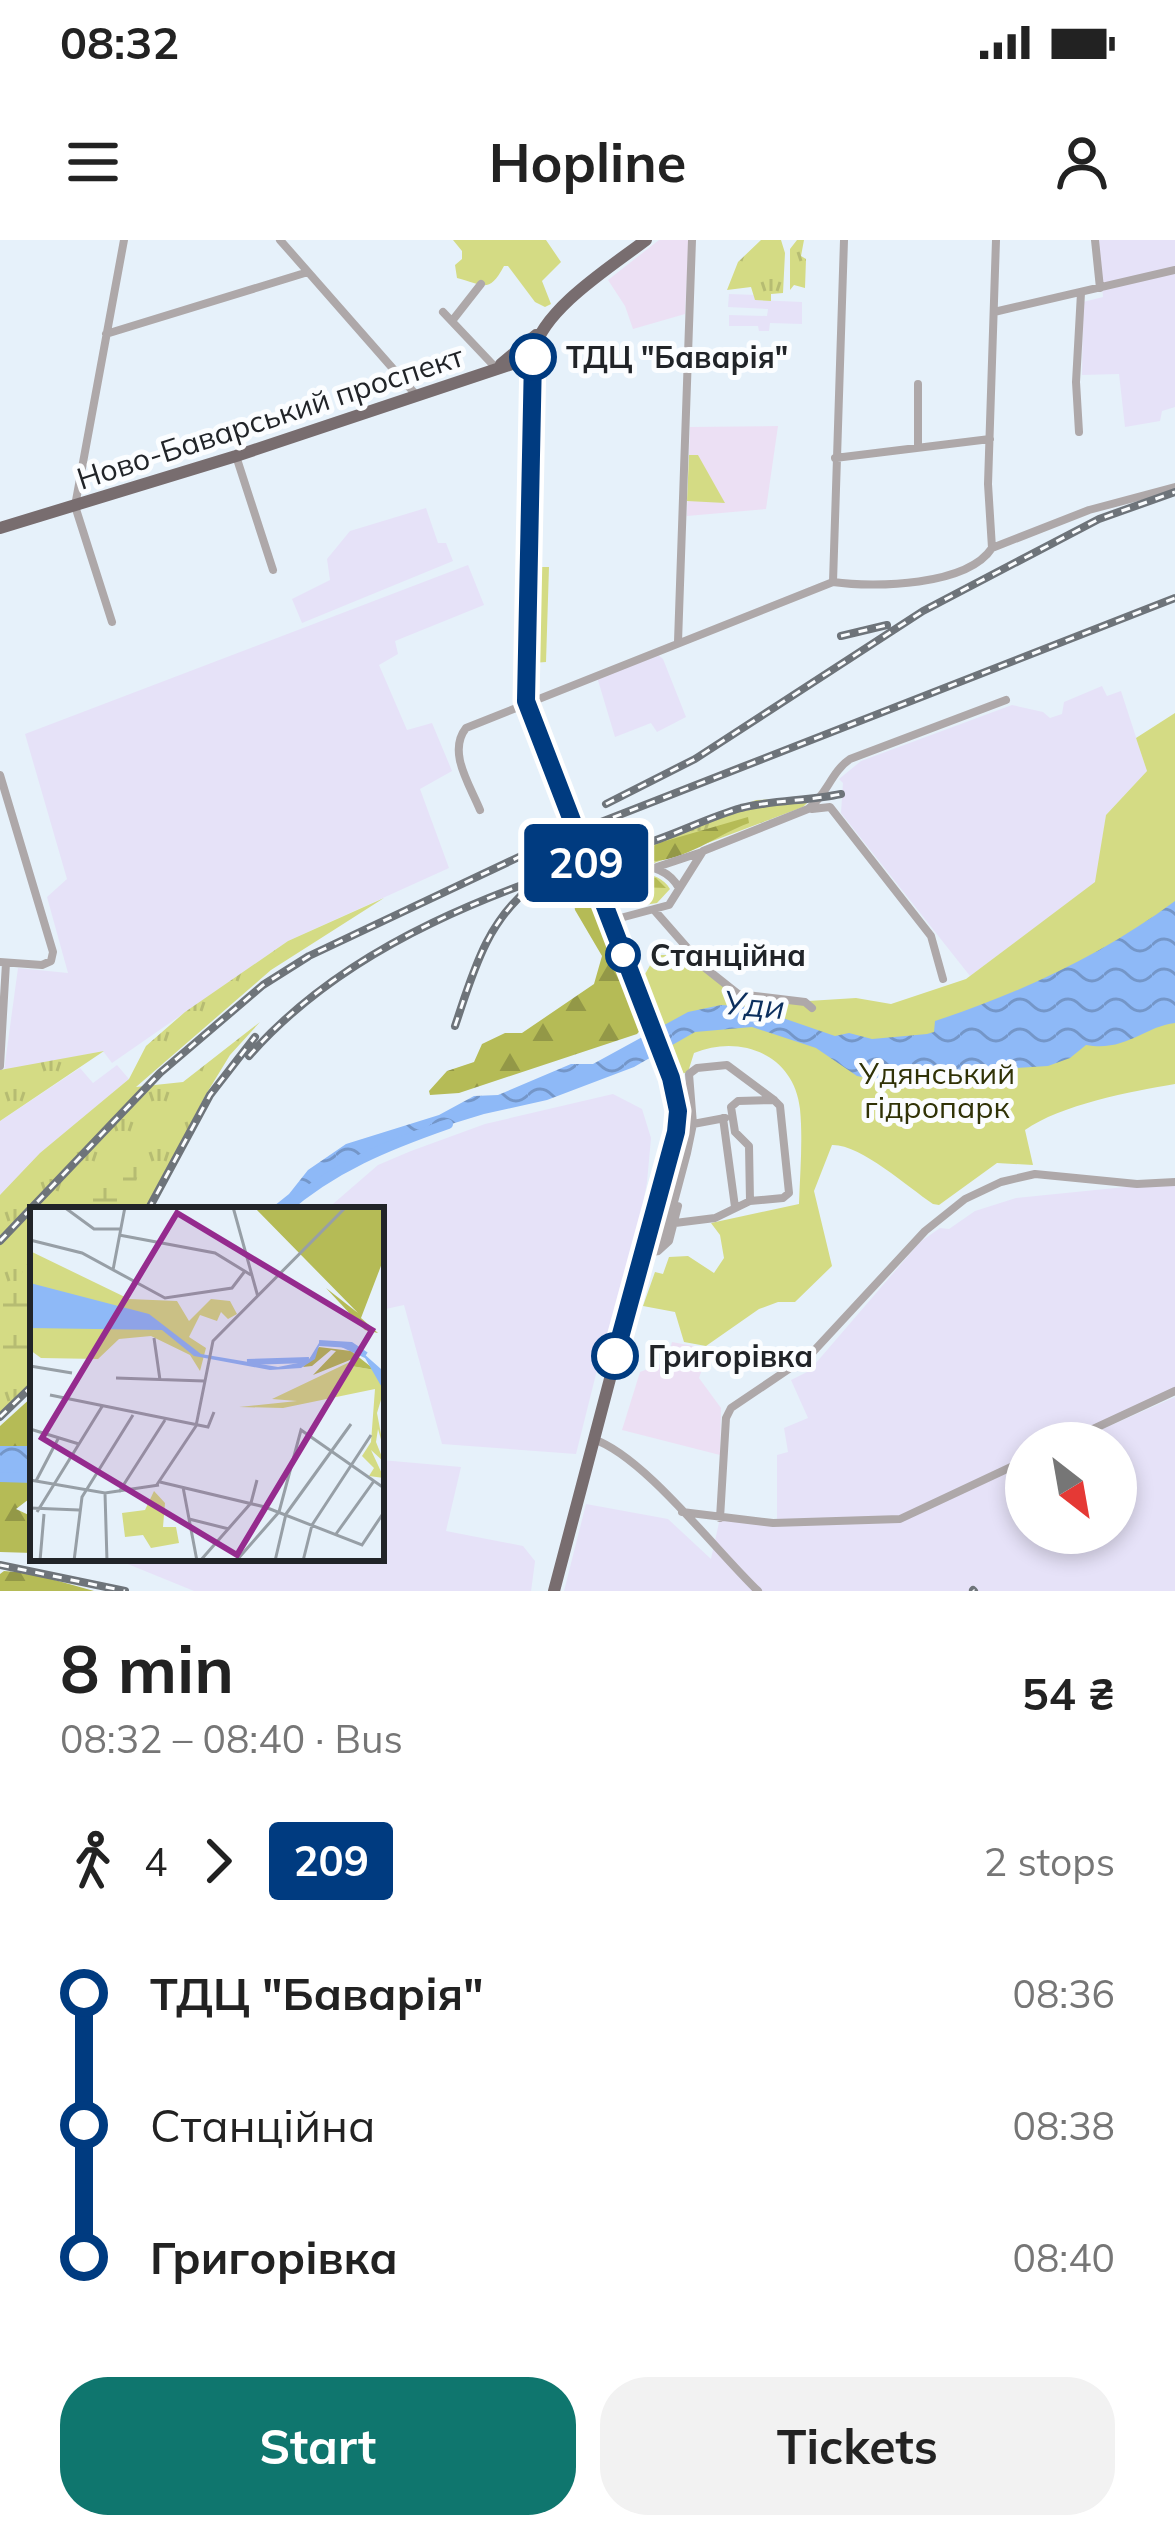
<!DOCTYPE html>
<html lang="en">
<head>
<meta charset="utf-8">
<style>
  body { margin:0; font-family:Mulish,sans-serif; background:#f2f2f2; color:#222; height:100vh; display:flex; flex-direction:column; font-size:45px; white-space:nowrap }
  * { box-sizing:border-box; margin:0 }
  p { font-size:39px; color:#767676 }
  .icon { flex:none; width:66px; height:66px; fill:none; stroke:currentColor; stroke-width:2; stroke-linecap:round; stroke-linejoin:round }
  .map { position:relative; height:1351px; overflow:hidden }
  .drawer { display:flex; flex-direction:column; background:#fff; flex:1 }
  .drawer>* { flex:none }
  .badge { padding:0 24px; border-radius:9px; font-size:42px; line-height:78px }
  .needle { width:78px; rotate:149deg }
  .buttons { position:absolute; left:1005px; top:1182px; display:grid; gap:24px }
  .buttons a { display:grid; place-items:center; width:132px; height:132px; border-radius:50%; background:#fff; box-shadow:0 6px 18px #0003; font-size:60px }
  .map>.badge { position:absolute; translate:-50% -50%; box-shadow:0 0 0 6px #fff }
  .legs { display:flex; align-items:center; gap:18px; height:132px; padding:0 60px; font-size:39px }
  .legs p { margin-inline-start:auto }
  .overview { display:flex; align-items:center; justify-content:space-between; height:204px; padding:0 60px }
  h1 { font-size:66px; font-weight:700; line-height:90px }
  .action { display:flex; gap:24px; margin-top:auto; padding:24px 60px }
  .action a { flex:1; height:138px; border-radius:48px; background:#0f766e; color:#fff; font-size:48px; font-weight:700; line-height:138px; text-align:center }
  .action a+a { background:#f2f2f2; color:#222 }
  ul { padding:0 60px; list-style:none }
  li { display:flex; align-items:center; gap:42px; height:132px; font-size:45px }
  li i { display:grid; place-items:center; width:18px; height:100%; margin:0 15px; background:currentColor }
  li i::after { content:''; width:30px; height:30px; margin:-15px; border:9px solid; border-radius:50%; background:#fff }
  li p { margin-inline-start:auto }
  li:first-child i { background:linear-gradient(#0000 50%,currentColor 0) }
  li:last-child i { background:linear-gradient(currentColor 50%,#0000 0) }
  .status { display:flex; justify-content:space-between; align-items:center; height:84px; padding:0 60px; background:#fff; direction:ltr }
  .status svg { height:33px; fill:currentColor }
  header { display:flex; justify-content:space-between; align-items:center; height:156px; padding:0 60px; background:#fff; font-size:54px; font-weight:700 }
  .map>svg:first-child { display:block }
</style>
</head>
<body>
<div class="status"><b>08:32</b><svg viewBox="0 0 49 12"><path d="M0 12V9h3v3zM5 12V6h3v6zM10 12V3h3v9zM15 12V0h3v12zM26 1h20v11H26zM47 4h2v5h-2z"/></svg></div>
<header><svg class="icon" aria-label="menu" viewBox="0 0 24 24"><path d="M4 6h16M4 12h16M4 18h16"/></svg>Hopline<svg class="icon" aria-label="person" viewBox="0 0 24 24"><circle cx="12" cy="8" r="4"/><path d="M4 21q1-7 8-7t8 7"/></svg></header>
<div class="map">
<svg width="1175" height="1351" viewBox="0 0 1175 1351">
  <defs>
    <pattern id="grass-tufts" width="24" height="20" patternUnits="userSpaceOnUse" patternTransform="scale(3)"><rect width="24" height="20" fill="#d4db84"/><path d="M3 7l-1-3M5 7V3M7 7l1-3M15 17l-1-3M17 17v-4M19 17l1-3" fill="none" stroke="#b6bc72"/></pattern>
    <pattern id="forest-firs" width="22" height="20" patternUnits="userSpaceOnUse" patternTransform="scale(3)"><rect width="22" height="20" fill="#b5bb56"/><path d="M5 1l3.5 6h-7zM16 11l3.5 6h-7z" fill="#939847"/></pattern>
    <pattern id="wetland-marsh" width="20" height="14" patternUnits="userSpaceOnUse" patternTransform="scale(3)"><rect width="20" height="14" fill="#d4db84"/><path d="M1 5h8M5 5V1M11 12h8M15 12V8" fill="none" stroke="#b6bc72"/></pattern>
    <pattern id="water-waves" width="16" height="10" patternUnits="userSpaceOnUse" patternTransform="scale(3)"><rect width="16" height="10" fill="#8eb9f7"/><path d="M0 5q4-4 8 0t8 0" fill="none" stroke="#7496c8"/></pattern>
  </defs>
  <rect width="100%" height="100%" fill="#e6f1fa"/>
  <path fill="#e6e2f8" d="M1098 0H1175V167L1162 171 1160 181 1125 187 1119 134 1082 135 1083 62 1103 57Z
    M729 54 756 55V60L802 62V84L770 83 769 91H759L758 86H729V75L767 76 768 69 728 67Z
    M426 268 438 303H446L453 321 302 383 292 359 330 340 327 319 350 291Z
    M468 325 484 365 395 401 398 414 379 425 407 490 432 483 452 531 420 549 449 628 288 701 112 823 103 811 4 831 18 728 68 733 47 657 67 639 25 494Z
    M657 414 663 419 686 477 657 492 651 483 615 497 597 437Z
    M1102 446 1107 456 1121 451 1147 531 1106 575 1096 642 970 736 841 573 843 543 839 539 861 521 1012 465 1043 472 1050 478 1062 474 1064 462Z
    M117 825 129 839 41 913 0 956V881L80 828 93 843Z
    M613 854 642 869 651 898 647 942 633 1018 603 1106 576 1214 442 1204 404 1065 381 1070V970H326L378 925 411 911 485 884Z
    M1175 942V1151L1063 1203H1026V1293H1116V1203H1071L1175 1157V1351H564L586 1264 668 1279 711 1319 720 1278 777 1282V1215L788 1212 784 1188 808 1178 791 1140 809 1131 920 1002 940 988 949 989 975 971 1016 958Z
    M381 1220 461 1227 446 1291 523 1306 535 1321 531 1351H194L113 1318H381Z"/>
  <path fill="#ece0f4" d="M659 0H689L685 74 633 89 625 66 608 40Z
    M778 186 766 269 687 276 690 187Z
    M672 1102 709 1109 699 1138 721 1168 720 1215 622 1190 640 1132 666 1122Z"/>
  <path fill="url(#grass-tufts)" d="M761 0H781L785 13 783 53 771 54V61L755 60 751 47 727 50 738 22Z
    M797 0H804L801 16 806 19 805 48 794 45 790 50V9Z
    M802 558 809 561 803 567 649 625 600 623 756 560Z
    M602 631C625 632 658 628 670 649L657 663 632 667 613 654Z
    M384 658 271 730 136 847 183 842 260 782 230 815 205 856 146 970H33V1142L0 1174V955L40 913 129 839 146 806 185 772 288 701Z
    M104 811 0 881V830Z"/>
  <path fill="url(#forest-firs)" d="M748 577 749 583C716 595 683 623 647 621L651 607 662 602Z
    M643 635 656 638 666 648 639 647 625 658 615 648Z
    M588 644 630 743 627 749 642 788 637 794 459 853 430 855 429 851 447 831 474 822 482 804 505 793H522L594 744 602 716 575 670 573 655 581 645Z
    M33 1156V1206H0V1186Z
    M0 1240 33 1241V1256L16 1269 33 1277V1313L0 1312Z
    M4 1331 30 1333 94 1351H0V1334Z"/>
  <path fill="url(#wetland-marsh)" d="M137 912 139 931 131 960 110 970H70L108 930Z
    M33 1013V1115L0 1135V1054L18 1040Z"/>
  <path fill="#d4db84" d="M453 0H546L561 22 542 41 551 64 545 67 535 62 508 26H504C489 54 484 45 457 38L455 25 462 19V11Z
    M689 215H698L725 263 687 261Z
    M533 327H549L546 422 532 423Z
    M1175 473V844C1132 851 1060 865 1025 890L1033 925 997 923 939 965 933 964C908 947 860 904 832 905L814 951 832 1026 795 1062H778L759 1069 706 1106 684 1102 675 1072 643 1066 655 1032 663 1034 669 1017 688 1016 714 1033 724 1018 720 995 711 983 799 964C800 933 803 900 800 869 794 814 740 794 694 813L688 832 678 835 641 741 656 715H684L738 756 808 761 856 758 891 764 966 739 1095 642 1106 575 1147 531 1136 498Z"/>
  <path fill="url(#water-waves)" d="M1175 661V783C1143 787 1126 812 1086 805L1070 818 1048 826 946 832 938 828 881 841 857 836 816 808 752 787 695 792 634 827 547 860 484 874 396 901 320 939 280 970H269L289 954 308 930 346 904 439 875 474 856 498 855 571 824H593L688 772 721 765 751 767 835 796 849 793 872 799 927 794 934 792 935 781C1020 753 1102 715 1175 661Z
    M0 1206H33V1237H0Z"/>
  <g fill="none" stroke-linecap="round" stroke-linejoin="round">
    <path stroke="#8eb9f7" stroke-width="10" d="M284 970C333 927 388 905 448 884
      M0 1237 33 1238"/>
    <path stroke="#aea8a9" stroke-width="8" d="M280 0 417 156
      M1095 0 1100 48
      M443 72 496 128
      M994 72 1175 30
      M452 81 481 44
      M106 94 308 32
      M1079 192 1076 142 1081 53
      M918 207V144
      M236 216 273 330
      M835 218 990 199
      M992 308 988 244 996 0
      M992 308 1089 270 1175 247
      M833 342 844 0
      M833 342C875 348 967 346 992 308
      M112 382 75 266 124 0
      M678 402 692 0
      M0 535 53 712 51 721 42 725 0 722
      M812 569 830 567 931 696 943 739
      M480 570C470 545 447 512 466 488L833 342
      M654 628 702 612
      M525 656C563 640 653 600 679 648
      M655 671 704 727 738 754 805 762 812 768
      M609 681 669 665 703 611 808 569C827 555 831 532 850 519L1006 460
      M0 826 6 723
      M723 878 735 967
      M693 884 725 878
      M675 983 715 978 750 961
      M658 1011 669 1001 678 966
      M644 1016 657 1011 665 996 687 913 693 884 689 834 697 828 727 825 774 860 780 866 789 953 783 958 750 961 749 906 735 892 731 867 738 861 774 860
      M593 1199C644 1216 715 1310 758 1351
      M1063 1203 1175 1151
      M682 1272 773 1283 900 1279 1026 1220
      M720 1278 726 1178 731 1168 811 1114 925 991 965 959 1001 942 1035 934 1137 944 1175 942"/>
    <path stroke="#786d6f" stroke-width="12" d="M501 124 536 95
      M0 288 236 216 533 117
      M552 537 526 461 534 111C543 69 612 26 646 0
      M554 1351 678 881 671 838 598 654"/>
    <g stroke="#6e747a" stroke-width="8">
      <path id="rail" d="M841 396 887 385
        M606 564 695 519 923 371 1099 279 1175 252
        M455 786C473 733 486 682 532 646
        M249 816C351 700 503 648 647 603 679 593 709 577 741 568 774 560 808 561 841 554
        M148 970 210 855 255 797
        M0 1001 160 833 263 745 309 716 555 600 1175 358
        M0 1177 33 1145
        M0 1325 125 1351
        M973 1350 974 1351"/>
    </g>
    <use href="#rail" stroke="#fbfdff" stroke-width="3" stroke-dasharray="9" stroke-linecap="butt"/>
    <path stroke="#786d6f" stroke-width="12" d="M552 537 598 654"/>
  </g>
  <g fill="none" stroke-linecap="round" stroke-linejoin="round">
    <g stroke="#fff" stroke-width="27">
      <path id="line-1" d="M533 117 526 461 671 838 678 871 676 892 615 1116"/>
    </g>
    <use href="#line-1" stroke="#003b80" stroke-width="18"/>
  </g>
  <g fill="#fff" stroke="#003b80" stroke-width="6">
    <circle cx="533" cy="117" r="21"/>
    <circle cx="623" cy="715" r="15"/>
    <circle cx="615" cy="1116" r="21"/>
  </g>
  <g text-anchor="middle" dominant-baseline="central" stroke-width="10" stroke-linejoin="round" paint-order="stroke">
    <g font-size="30" font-weight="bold" fill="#212428" stroke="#fbfdff" text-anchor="start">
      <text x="566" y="117">ТДЦ "Баварія"</text>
      <text x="650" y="715">Станційна</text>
      <text x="648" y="1116">Григорівка</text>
    </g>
    <g font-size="30" fill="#212428" stroke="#fbfdff">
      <text transform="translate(270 177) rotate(-18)">Ново-Баварський проспект</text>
    </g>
    <g font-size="30" fill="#303206" stroke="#fbfdff">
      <text x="937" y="833">Удянський<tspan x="937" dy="34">гідропарк</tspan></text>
    </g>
    <g font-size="33" font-style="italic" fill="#0c2f5e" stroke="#fbfdff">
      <text transform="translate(754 764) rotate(5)">Уди</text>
    </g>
  </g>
  <g transform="translate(30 967)">
    <rect width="354" height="354" fill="#e6f1fa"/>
    <path d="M326 152 321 159 345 163 354 183 347 206 354 243 348 222 346 235 354 255 341 243 354 271 339 269 344 261 332 249 341 235 345 182 253 201 209 200 267 194 242 192Z" fill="#d4db84"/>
    <path d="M224 0H354V51L331 111 348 126 335 123 296 81 328 106ZM289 140 321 144 345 163 321 159 325 151 283 168 306 144 301 143 282 159 273 160Z" fill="#b5bb56"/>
    <path d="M0 44 99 92 147 94 159 114 181 92 200 94 207 107 198 112 191 105 187 114 170 108 159 130 176 141 170 164 160 148 121 129 89 132 68 152 11 151 0 143ZM124 284 135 296 133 320H146L149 336 121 341 113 328 95 330 92 306 115 303Z" fill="#d4db84"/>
    <path d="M0 76 119 107 171 147 248 160 278 154 289 136 325 139 351 162 354 184 335 151 309 139H289L285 152 271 161 240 163 164 149 132 123 0 121Z" fill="#8eb9f7"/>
    <path fill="none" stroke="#8eb9f7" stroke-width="6" d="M289 136 321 138 336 148M217 155 279 153"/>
    <path fill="none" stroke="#979fa6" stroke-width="3" d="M34 0 64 22H90M203 0 228 90M89 28 185 46 221 68M0 33 52 46 135 91 202 81 215 64M83 63 95 0M124 131 130 173M0 159 42 166M86 171 174 174M20 188 178 220 184 205M0 222 49 237M0 273 75 286 129 278M6 274 29 230M130 275 235 300 332 338 354 305M126 279 166 219 183 134 316 0M153 280 167 354M89 285 135 213M75 286 77 354M0 301 49 303M7 305 73 198M159 312 199 322M306 327 344 274 354 281M10 354 14 307M44 354 52 290 103 208M170 354 221 296 227 273M206 354 249 305 271 223 344 274M245 354 256 307 321 217M273 354 282 318 341 228"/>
    <path fill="#952b8e" fill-opacity="0.15" stroke="#952b8e" stroke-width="6" d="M147 6 342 123 207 348 12 231Z"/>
    <rect width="354" height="354" fill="none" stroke="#212428" stroke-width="6"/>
  </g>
</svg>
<div class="buttons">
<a><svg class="needle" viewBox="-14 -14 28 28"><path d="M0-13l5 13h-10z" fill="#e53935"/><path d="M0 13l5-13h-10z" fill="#767676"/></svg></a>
</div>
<b class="badge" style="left:586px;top:623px;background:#003b80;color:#fff">209</b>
</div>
<section class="drawer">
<div class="overview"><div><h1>8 min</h1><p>08:32 – 08:40 · Bus</p></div><b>54 ₴</b></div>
<div class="legs"><svg class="icon" aria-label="walk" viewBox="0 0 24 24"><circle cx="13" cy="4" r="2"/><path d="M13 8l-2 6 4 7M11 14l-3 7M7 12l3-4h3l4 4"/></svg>4<svg class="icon" aria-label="forward" viewBox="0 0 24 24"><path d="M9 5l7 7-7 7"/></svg><b class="badge" style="background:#003b80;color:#fff">209</b><p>2 stops</p></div>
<ul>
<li><i style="color:#003b80"></i><b>ТДЦ &quot;Баварія&quot;</b><p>08:36</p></li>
<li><i style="color:#003b80"></i><span>Станційна</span><p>08:38</p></li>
<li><i style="color:#003b80"></i><b>Григорівка</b><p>08:40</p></li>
</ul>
<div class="action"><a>Start</a><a>Tickets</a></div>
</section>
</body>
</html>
